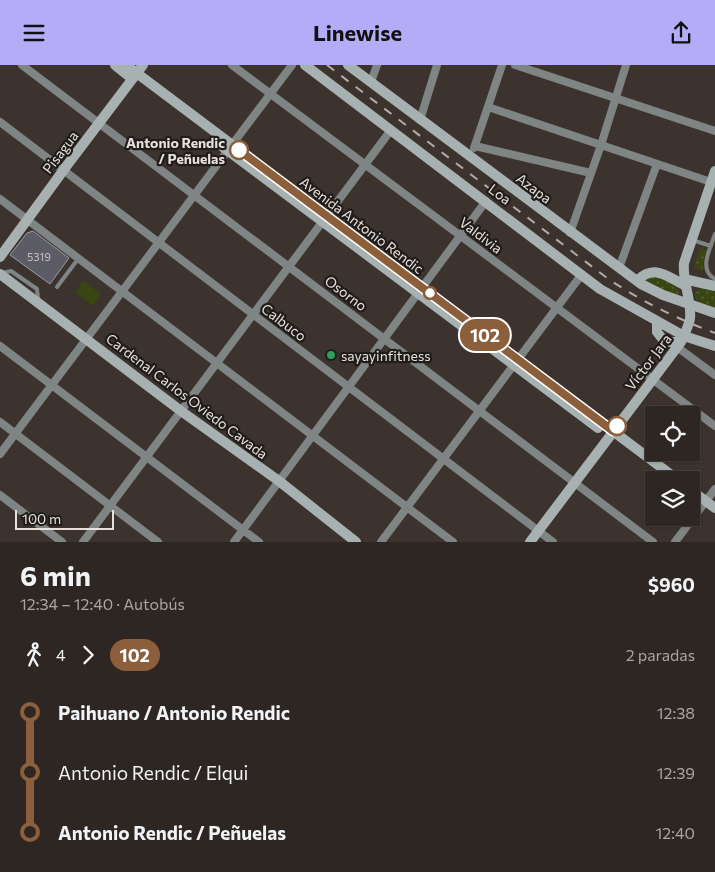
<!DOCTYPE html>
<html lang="es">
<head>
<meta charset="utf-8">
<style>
  body { margin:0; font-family:Commissioner,sans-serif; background:#39322f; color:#f1f3f6; height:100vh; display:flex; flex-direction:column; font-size:19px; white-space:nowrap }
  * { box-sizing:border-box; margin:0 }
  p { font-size:16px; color:#a7a5a5 }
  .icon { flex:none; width:28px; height:28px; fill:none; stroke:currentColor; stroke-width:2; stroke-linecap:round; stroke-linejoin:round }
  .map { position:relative; height:477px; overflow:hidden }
  .side { display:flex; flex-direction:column; background:#2d2622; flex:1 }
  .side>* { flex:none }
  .badge { padding:0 10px; border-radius:16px; font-size:18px; line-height:32px }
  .buttons { position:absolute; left:645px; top:341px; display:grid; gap:10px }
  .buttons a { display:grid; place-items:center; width:55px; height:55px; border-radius:0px; background:#2d2622; box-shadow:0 1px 4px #0004,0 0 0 1px #484340; font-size:25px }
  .scale { position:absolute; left:15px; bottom:12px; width:99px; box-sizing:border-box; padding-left:5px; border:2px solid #e7e1de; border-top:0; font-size:14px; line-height:18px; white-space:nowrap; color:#e7e1de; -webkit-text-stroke:4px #201c1a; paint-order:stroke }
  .map>.badge { position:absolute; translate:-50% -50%; box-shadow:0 0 0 2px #fff }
  .legs { display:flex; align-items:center; gap:8px; height:55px; padding:0 20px; font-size:16px }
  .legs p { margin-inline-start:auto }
  .summary { display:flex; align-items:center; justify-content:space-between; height:85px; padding:0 20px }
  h1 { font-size:28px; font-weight:700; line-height:38px }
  ul { padding:0 20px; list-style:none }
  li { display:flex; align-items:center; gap:18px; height:60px; font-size:19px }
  li i { display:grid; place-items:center; width:8px; height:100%; margin:0 6px; background:currentColor }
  li i::after { content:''; width:12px; height:12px; margin:-6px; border:4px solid; border-radius:50%; background:#2d2622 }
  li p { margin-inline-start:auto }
  li:first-child i { background:linear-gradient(#0000 50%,currentColor 0) }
  li:last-child i { background:linear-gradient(currentColor 50%,#0000 0) }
  header { display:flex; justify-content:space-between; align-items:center; height:65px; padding:0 20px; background:#b5acf8; color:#111; font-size:22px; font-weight:700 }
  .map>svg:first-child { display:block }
</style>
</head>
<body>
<header><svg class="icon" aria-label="menu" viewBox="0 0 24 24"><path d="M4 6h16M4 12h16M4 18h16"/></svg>Linewise<svg class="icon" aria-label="share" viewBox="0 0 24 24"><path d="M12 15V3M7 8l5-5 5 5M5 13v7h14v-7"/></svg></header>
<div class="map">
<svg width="715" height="477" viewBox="0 0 715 477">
  <defs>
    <pattern id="grass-dots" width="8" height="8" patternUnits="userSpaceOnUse" patternTransform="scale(1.25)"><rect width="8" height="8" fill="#394612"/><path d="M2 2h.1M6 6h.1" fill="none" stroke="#566034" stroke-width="1.8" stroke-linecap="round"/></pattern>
  </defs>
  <rect width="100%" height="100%" fill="#3c332e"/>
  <path fill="url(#grass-dots)" d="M700 183 707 185 703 198V206L694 202Z
    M650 209 676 219 679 228 678 231 648 219 645 216Z
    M702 223 715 226V242C706 240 696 239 694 229L697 225Z"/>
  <path fill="#394612" d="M83 216 101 229 93 241 75 227Z"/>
  <path fill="#5c5c66" stroke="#9c9ba6" d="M33 166 69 193 50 219 10 190 27 168Z"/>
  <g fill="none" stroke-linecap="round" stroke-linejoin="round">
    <path stroke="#7f8585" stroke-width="4" d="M715 169C710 184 698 205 715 214
      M692 175 711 181
      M2 208 11 206 37 224 38 234
      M57 222 78 194"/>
    <path stroke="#7f8585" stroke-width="8" d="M22 0 653 477
      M232 0 715 361
      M515 0 715 66
      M371 17 377 0
      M488 42 711 117
      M420 55 437 0
      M0 57 553 477
      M475 81 591 108
      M474 83 502 0
      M0 134 453 477
      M570 168 601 80 626 0
      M619 203 657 99
      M0 281 259 477
      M677 282 715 310
      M0 357 158 477
      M0 389 292 0
      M0 430 62 477
      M83 477 391 65
      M234 477 486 136
      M381 477 582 209
      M675 477 715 424"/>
    <path stroke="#a8b1b2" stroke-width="10" d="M115 0 130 12
      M126 0 678 415
      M305 0 600 224 684 271 715 281
      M348 0 641 219 663 230 715 248
      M219 79 598 363
      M0 192 68 99 143 0
      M0 209 181 346 279 416 356 477
      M684 214 715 221
      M637 216C654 198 668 212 686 221
      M657 257V267L665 277H681
      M691 425 715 443
      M530 477 681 277C684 270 688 263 690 254 692 235 682 217 684 198L715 106"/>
    <path stroke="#b3aca8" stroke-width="2" stroke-dasharray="9 9" stroke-linecap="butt" d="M327 0 607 213C641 236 677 254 715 268"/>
  </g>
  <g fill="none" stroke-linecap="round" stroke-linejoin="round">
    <g stroke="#fff" stroke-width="11">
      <path id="line-1" d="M239 85 613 366 617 361"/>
    </g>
    <use href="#line-1" stroke="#8b5e3c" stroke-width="8"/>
  </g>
  <g fill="#fff" stroke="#8b5e3c" stroke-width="2.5">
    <circle cx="239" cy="85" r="9"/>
    <circle cx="430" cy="228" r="6"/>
    <circle cx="617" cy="361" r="9"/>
  </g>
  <circle fill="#2e9e5b" stroke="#201c1a" stroke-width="2" cx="331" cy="290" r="5"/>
  <g text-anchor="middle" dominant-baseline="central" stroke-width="4.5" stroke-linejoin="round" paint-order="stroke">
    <g font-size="11" fill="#c4c0c0">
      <text x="39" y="191">5319</text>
    </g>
    <g font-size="14" font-weight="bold" fill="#e7e1de" stroke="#201c1a" text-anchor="end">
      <text x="225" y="77">Antonio Rendic<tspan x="225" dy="16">/ Peñuelas</tspan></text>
    </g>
    <g font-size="14" fill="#e7e1de" stroke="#201c1a">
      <text transform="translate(60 87) rotate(-53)">Pisagua</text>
      <text transform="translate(534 123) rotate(37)">Azapa</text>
      <text transform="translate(500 129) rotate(37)">Loa</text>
      <text transform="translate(362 160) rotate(37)">Avenida Antonio Rendic</text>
      <text transform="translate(481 170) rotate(37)">Valdivia</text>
      <text transform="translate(346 228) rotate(37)">Osorno</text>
      <text transform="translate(284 257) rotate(37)">Calbuco</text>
      <text transform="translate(648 297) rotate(-53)">Víctor Jara</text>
      <text transform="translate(187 331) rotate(37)">Cardenal Carlos Oviedo Cavada</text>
    </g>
    <g font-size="14" fill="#e7e1de" stroke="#201c1a" text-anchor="start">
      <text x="341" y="290">sayayinfitness</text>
    </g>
  </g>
</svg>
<div class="buttons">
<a><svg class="icon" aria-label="locate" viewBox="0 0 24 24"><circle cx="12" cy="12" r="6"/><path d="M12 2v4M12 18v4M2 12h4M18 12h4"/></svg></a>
<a><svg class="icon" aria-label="layers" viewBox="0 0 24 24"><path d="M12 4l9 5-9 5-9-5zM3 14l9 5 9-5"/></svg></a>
</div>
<div class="scale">100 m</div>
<b class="badge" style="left:485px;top:270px;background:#8b5e3c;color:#fff">102</b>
</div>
<section class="side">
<div class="summary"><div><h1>6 min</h1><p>12:34 – 12:40 · Autobús</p></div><b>$960</b></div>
<div class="legs"><svg class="icon" aria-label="walk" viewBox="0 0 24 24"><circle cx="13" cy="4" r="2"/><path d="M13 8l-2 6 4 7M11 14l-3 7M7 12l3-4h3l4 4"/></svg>4<svg class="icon" aria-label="forward" viewBox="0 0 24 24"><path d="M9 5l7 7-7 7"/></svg><b class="badge" style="background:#8b5e3c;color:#fff">102</b><p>2 paradas</p></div>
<ul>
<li><i style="color:#8b5e3c"></i><b>Paihuano / Antonio Rendic</b><p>12:38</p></li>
<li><i style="color:#8b5e3c"></i><span>Antonio Rendic / Elqui</span><p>12:39</p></li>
<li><i style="color:#8b5e3c"></i><b>Antonio Rendic / Peñuelas</b><p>12:40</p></li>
</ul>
</section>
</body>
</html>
